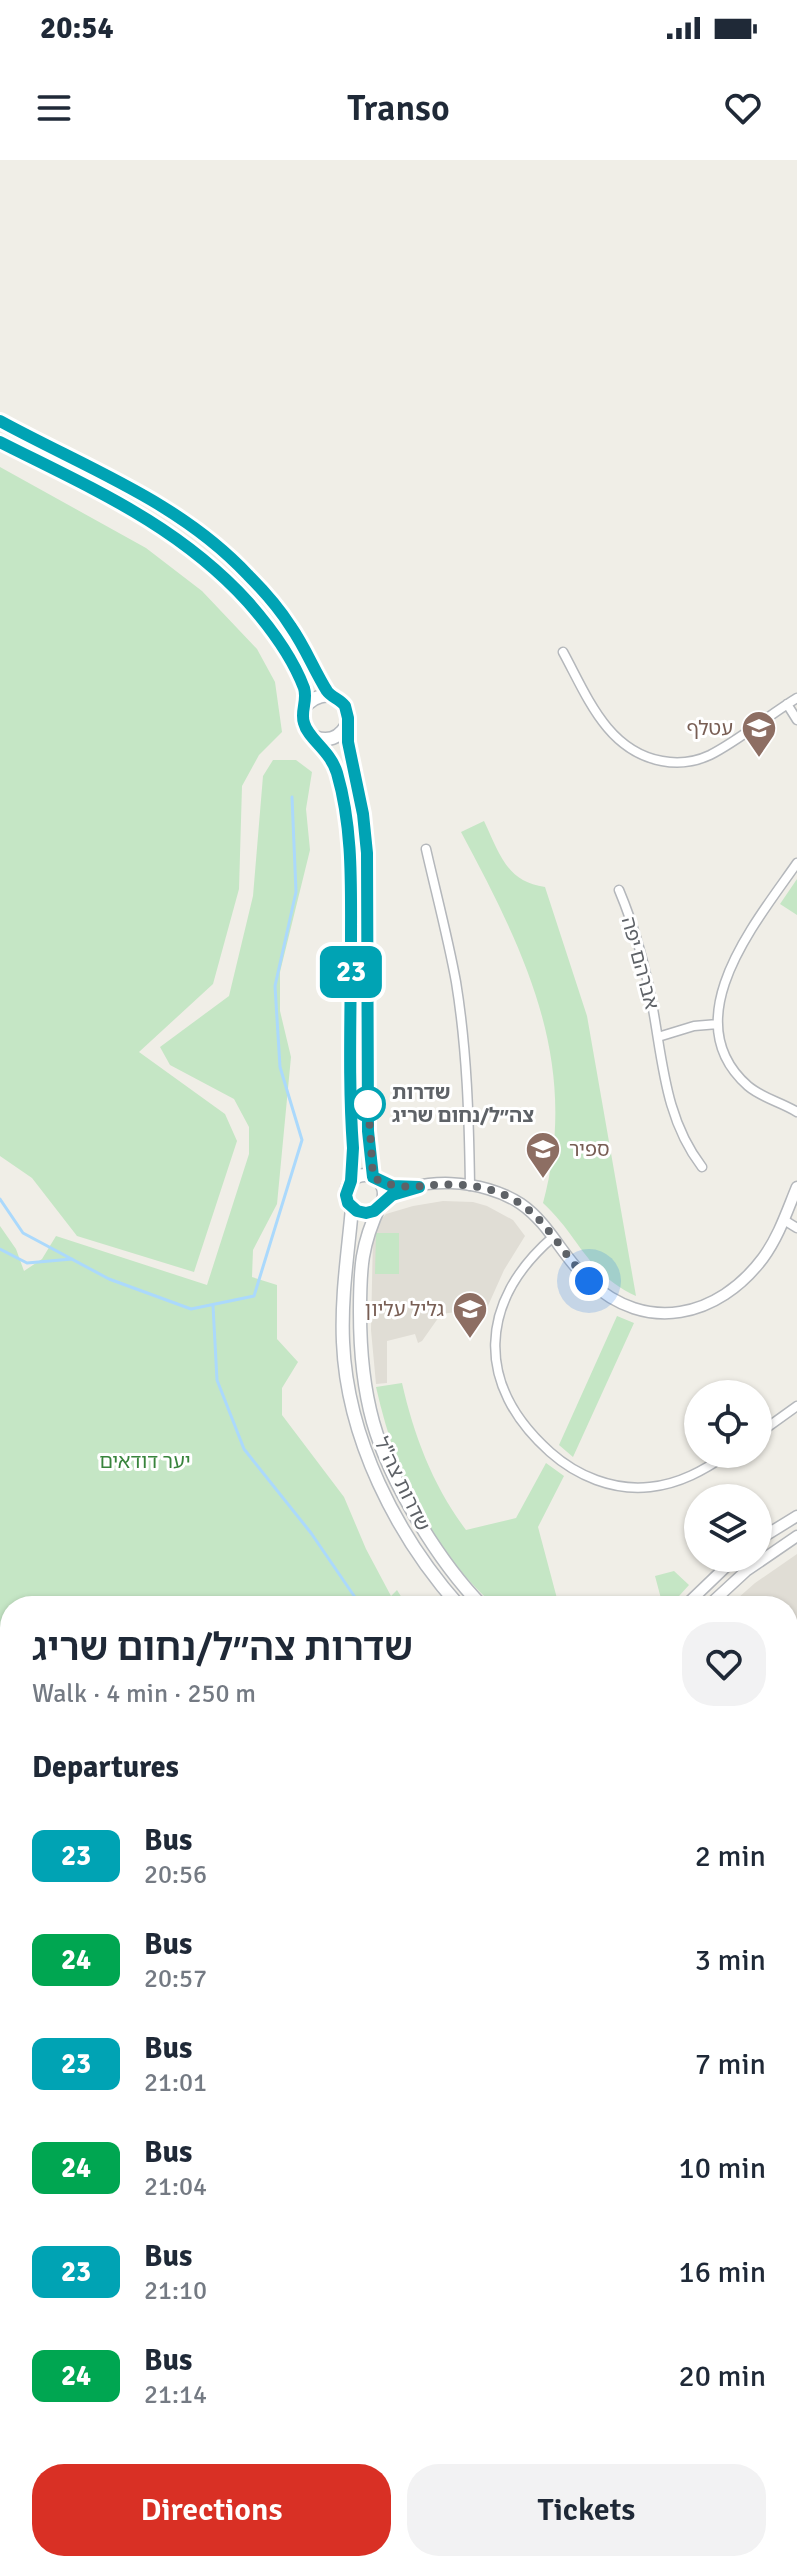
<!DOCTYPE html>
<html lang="en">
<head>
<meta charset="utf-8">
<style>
  body { margin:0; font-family:Signika,"Noto Sans Hebrew",sans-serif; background:#f2f2f3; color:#1f2937; height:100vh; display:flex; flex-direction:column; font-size:30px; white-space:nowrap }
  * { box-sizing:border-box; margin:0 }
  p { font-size:26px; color:#747a83 }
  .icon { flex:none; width:44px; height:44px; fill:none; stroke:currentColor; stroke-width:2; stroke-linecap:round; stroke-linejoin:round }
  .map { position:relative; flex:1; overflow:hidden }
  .drawer { position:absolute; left:0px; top:1436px; width:798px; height:976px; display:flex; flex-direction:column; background:#fff; border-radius:32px 32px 0 0; box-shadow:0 2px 6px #0004 }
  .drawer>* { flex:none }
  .badge { padding:0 16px; border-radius:12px; font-size:28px; line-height:52px }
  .fabs { position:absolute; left:684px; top:1220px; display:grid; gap:16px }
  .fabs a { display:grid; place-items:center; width:88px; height:88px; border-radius:50%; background:#fff; box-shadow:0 2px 6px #0004; font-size:40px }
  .you { position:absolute; width:40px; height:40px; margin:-20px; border:6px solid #fff; border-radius:50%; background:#1a73e8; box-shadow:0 0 0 12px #1a73e833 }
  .map>.badge { position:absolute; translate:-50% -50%; box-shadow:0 0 0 4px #fff }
  h2 { padding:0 32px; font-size:30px; line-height:72px }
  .round { display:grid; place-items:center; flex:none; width:84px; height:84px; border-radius:32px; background:#f2f2f3 }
  .summary { display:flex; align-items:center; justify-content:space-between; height:136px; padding:0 32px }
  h1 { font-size:38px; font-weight:600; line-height:60px }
  .action { display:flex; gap:16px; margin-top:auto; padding:16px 32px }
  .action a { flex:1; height:92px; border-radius:32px; background:#d93025; color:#fff; font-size:32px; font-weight:600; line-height:92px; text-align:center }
  .action a+a { background:#f2f2f3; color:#1f2937 }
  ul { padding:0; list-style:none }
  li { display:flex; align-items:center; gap:24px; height:104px; padding:0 32px }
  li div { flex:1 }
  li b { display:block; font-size:30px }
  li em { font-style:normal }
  li .badge { min-width:88px; font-weight:700; text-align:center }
  .status { display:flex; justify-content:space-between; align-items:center; height:56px; padding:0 40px; background:#fff; direction:ltr }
  .status svg { height:22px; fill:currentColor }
  header { display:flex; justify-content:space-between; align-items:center; height:104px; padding:0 32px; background:#fff; font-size:36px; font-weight:600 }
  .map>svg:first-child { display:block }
</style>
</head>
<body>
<div class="status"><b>20:54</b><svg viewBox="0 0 49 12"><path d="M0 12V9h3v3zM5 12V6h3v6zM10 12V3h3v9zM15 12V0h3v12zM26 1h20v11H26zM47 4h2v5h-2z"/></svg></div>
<header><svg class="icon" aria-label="menu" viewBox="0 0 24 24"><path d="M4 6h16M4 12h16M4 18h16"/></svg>Transo<svg class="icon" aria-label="heart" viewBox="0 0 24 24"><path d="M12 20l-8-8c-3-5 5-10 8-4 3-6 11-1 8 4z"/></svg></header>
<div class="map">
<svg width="797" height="2412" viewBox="0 0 797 2412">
  <rect width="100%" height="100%" fill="#f0eee7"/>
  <path fill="#e0ddd5" d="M443 1041 473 1042 487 1046 513 1060 525 1076 504 1110 487 1148 441 1154 422 1181 418 1183 415 1174 387 1181V1223L376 1224 371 1170 373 1076 379 1061 386 1054 413 1046Z
    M797 1394V1560L788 1559V1446H729L755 1423Z"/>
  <path fill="#c5e6c5" d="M0 307 146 388 202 431 257 489 275 522 282 572 259 595 242 626 239 729 213 824 139 892 225 954 237 981 194 1112 77 1076 32 1018 0 996Z
    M273 600H296L312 612 306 649 310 690 280 812V851L291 897 277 1044 253 1090 252 1117 277 1125V1179L298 1202 282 1228V1255L344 1337 366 1389 391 1436 397 1430 407 1446H10V2402H788V1761L797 1759V2412H0V1066L16 1089 24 1111 42 1099 56 1076 207 1125 249 994V967L234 939 170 905 160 887 229 836 253 736 263 616Z
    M484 661C499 692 506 722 545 727L587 856 636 1136C586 1113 580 1077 543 1043 581 903 525 792 461 672Z
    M797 719V755L780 744Z
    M376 1073H399V1114H375Z
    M617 1156 634 1163 573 1297 559 1285Z
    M402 1223C414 1276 433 1326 466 1370L516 1358 546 1303 564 1316 538 1367 559 1446H495C429 1388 395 1311 376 1227Z
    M674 1411 689 1425 670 1446H663L655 1416Z"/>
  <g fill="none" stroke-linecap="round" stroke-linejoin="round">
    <path stroke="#abd9fc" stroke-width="3" d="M0 1039 23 1073 109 1119 191 1149 254 1136 302 980 280 907 275 826 296 732 292 637
      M0 1089 27 1103 72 1099
      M213 1146 217 1220 244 1289 311 1373 361 1446"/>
    <g stroke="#b4b7bb" stroke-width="11">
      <path id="minor" d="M563 492C587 536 607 591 662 601 678 604 695 602 710 595 738 581 769 555 797 538
        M787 544 797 560
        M426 689C436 733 448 778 456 822 467 889 469 958 470 1026
        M797 703C756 762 673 860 748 926 762 938 781 942 797 952
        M619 730C635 768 646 809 653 849 663 905 666 960 702 1007
        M658 877 694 866 718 864
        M784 1060 797 1068
        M553 1077C478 1142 475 1225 550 1292 577 1316 613 1331 650 1327 680 1324 704 1310 728 1294
        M758 1274 797 1246"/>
    </g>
    <g stroke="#b4b7bb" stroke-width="13">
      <path id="tertiary" d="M375 1019 388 1025 405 1026
        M382 1042C417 1014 484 1019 521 1044 550 1064 563 1098 589 1121 646 1174 718 1158 763 1098 779 1076 787 1051 797 1027
        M758 1380 797 1356
        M685 1446 735 1398
        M708 1446 746 1411 797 1376"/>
    </g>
    <g stroke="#b5b9be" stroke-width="15">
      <path id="secondary" d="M0 261C108 320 218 359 291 466 306 488 317 512 330 535
        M0 282C105 335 221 383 283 489 293 506 306 525 306 545
        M315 577C328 582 339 578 346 566
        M346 1034a19 19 0 1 1 38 0a19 19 0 1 1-38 0Z
        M351 1021C355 961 351 899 351 839 351 772 360 664 333 604 327 590 316 582 307 571 292 550 315 530 336 537 353 549 346 569 349 587 356 630 366 670 368 713 371 814 360 917 373 1017
        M380 1045C361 1085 360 1108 360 1152 360 1189 363 1226 373 1262 390 1322 438 1401 482 1446
        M352 1048C348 1093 341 1136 343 1182 347 1278 396 1375 459 1446
        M788 1568 797 1569
        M788 1585 797 1586"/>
    </g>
    <use href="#minor" stroke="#fff" stroke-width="8"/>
    <use href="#tertiary" stroke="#fff" stroke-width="10"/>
    <use href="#secondary" stroke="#fff" stroke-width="12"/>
  </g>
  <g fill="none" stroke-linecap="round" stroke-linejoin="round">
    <g stroke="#fff" stroke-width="18">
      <path id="line" d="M0 261C86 308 180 342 248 415 264 431 279 448 291 467 305 487 314 510 327 531 331 537 340 539 345 546L348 558V582L363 654 367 693 368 971 373 1017 392 1026 419 1027 392 1035 374 1051 366 1053 357 1051 348 1043 346 1035 351 1021 353 988C348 920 351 850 351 782 351 725 353 668 337 613 330 590 308 579 304 563 300 551 308 541 304 528 292 496 270 467 248 442 178 365 91 328 0 282"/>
    </g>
    <use href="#line" stroke="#00a3b4" stroke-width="12"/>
    <path stroke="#5e6267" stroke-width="8" stroke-dasharray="0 14.4" d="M368 944V940L373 1017C392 1029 412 1027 433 1025 462 1023 493 1026 518 1042 548 1061 564 1096 589 1121"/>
  </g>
  <defs>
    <g id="school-pin" transform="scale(1.8)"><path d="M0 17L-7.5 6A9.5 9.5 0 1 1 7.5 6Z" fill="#8d6e63" stroke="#fff"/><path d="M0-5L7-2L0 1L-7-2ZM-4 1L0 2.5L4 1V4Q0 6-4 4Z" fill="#fff"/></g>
  </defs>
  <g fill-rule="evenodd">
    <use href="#school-pin" x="759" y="568"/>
    <use href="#school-pin" x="543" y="989"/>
    <use href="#school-pin" x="470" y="1149"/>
  </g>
  <circle fill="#fff" stroke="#00a3b4" stroke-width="4" cx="368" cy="944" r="16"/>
  <g text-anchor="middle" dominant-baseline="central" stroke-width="6" stroke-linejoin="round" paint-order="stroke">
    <g font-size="20" fill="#785e54" stroke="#fff" text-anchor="end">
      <text x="733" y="568">עטלף</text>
      <text x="569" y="989" text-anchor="start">ספיר</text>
      <text x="444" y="1149">גליל עליון</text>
    </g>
    <g font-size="20" fill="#5e6267" stroke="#fff">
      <text transform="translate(640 803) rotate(75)">אברהם יפה</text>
      <text transform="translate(402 1324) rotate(64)">שדרות צה"ל</text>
    </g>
    <g font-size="20" font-weight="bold" fill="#5e6267" stroke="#fff" text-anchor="start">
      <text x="392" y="932">שדרות<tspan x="392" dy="23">צה״ל/נחום שריג</tspan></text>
    </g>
    <g font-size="20" fill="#38843c" stroke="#fff">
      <text x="145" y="1301">יער דודאים</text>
    </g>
  </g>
</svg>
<div class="fabs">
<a><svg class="icon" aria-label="locate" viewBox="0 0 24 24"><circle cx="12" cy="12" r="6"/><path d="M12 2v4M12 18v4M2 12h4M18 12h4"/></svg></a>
<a><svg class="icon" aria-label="layers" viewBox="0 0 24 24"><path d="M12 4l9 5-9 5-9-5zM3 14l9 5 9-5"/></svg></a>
</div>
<div class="you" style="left:589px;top:1121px"></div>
<b class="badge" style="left:351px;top:812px;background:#00a3b4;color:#fff">23</b>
<section class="drawer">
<div class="summary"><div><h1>שדרות צה״ל/נחום שריג</h1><p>Walk · 4 min · 250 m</p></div><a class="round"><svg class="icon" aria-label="heart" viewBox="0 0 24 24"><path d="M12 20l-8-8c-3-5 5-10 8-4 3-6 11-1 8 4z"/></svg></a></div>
<h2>Departures</h2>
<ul>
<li><span class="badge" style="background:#00a3b4;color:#fff">23</span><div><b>Bus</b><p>20:56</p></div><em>2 min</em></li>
<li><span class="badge" style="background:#00a651;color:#fff">24</span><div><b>Bus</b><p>20:57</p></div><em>3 min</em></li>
<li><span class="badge" style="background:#00a3b4;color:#fff">23</span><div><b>Bus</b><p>21:01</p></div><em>7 min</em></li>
<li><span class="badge" style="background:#00a651;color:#fff">24</span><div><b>Bus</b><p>21:04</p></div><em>10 min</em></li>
<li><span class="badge" style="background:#00a3b4;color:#fff">23</span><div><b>Bus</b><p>21:10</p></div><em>16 min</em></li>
<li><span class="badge" style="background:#00a651;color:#fff">24</span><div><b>Bus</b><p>21:14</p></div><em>20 min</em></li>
</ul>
<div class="action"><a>Directions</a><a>Tickets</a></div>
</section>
</div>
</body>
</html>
